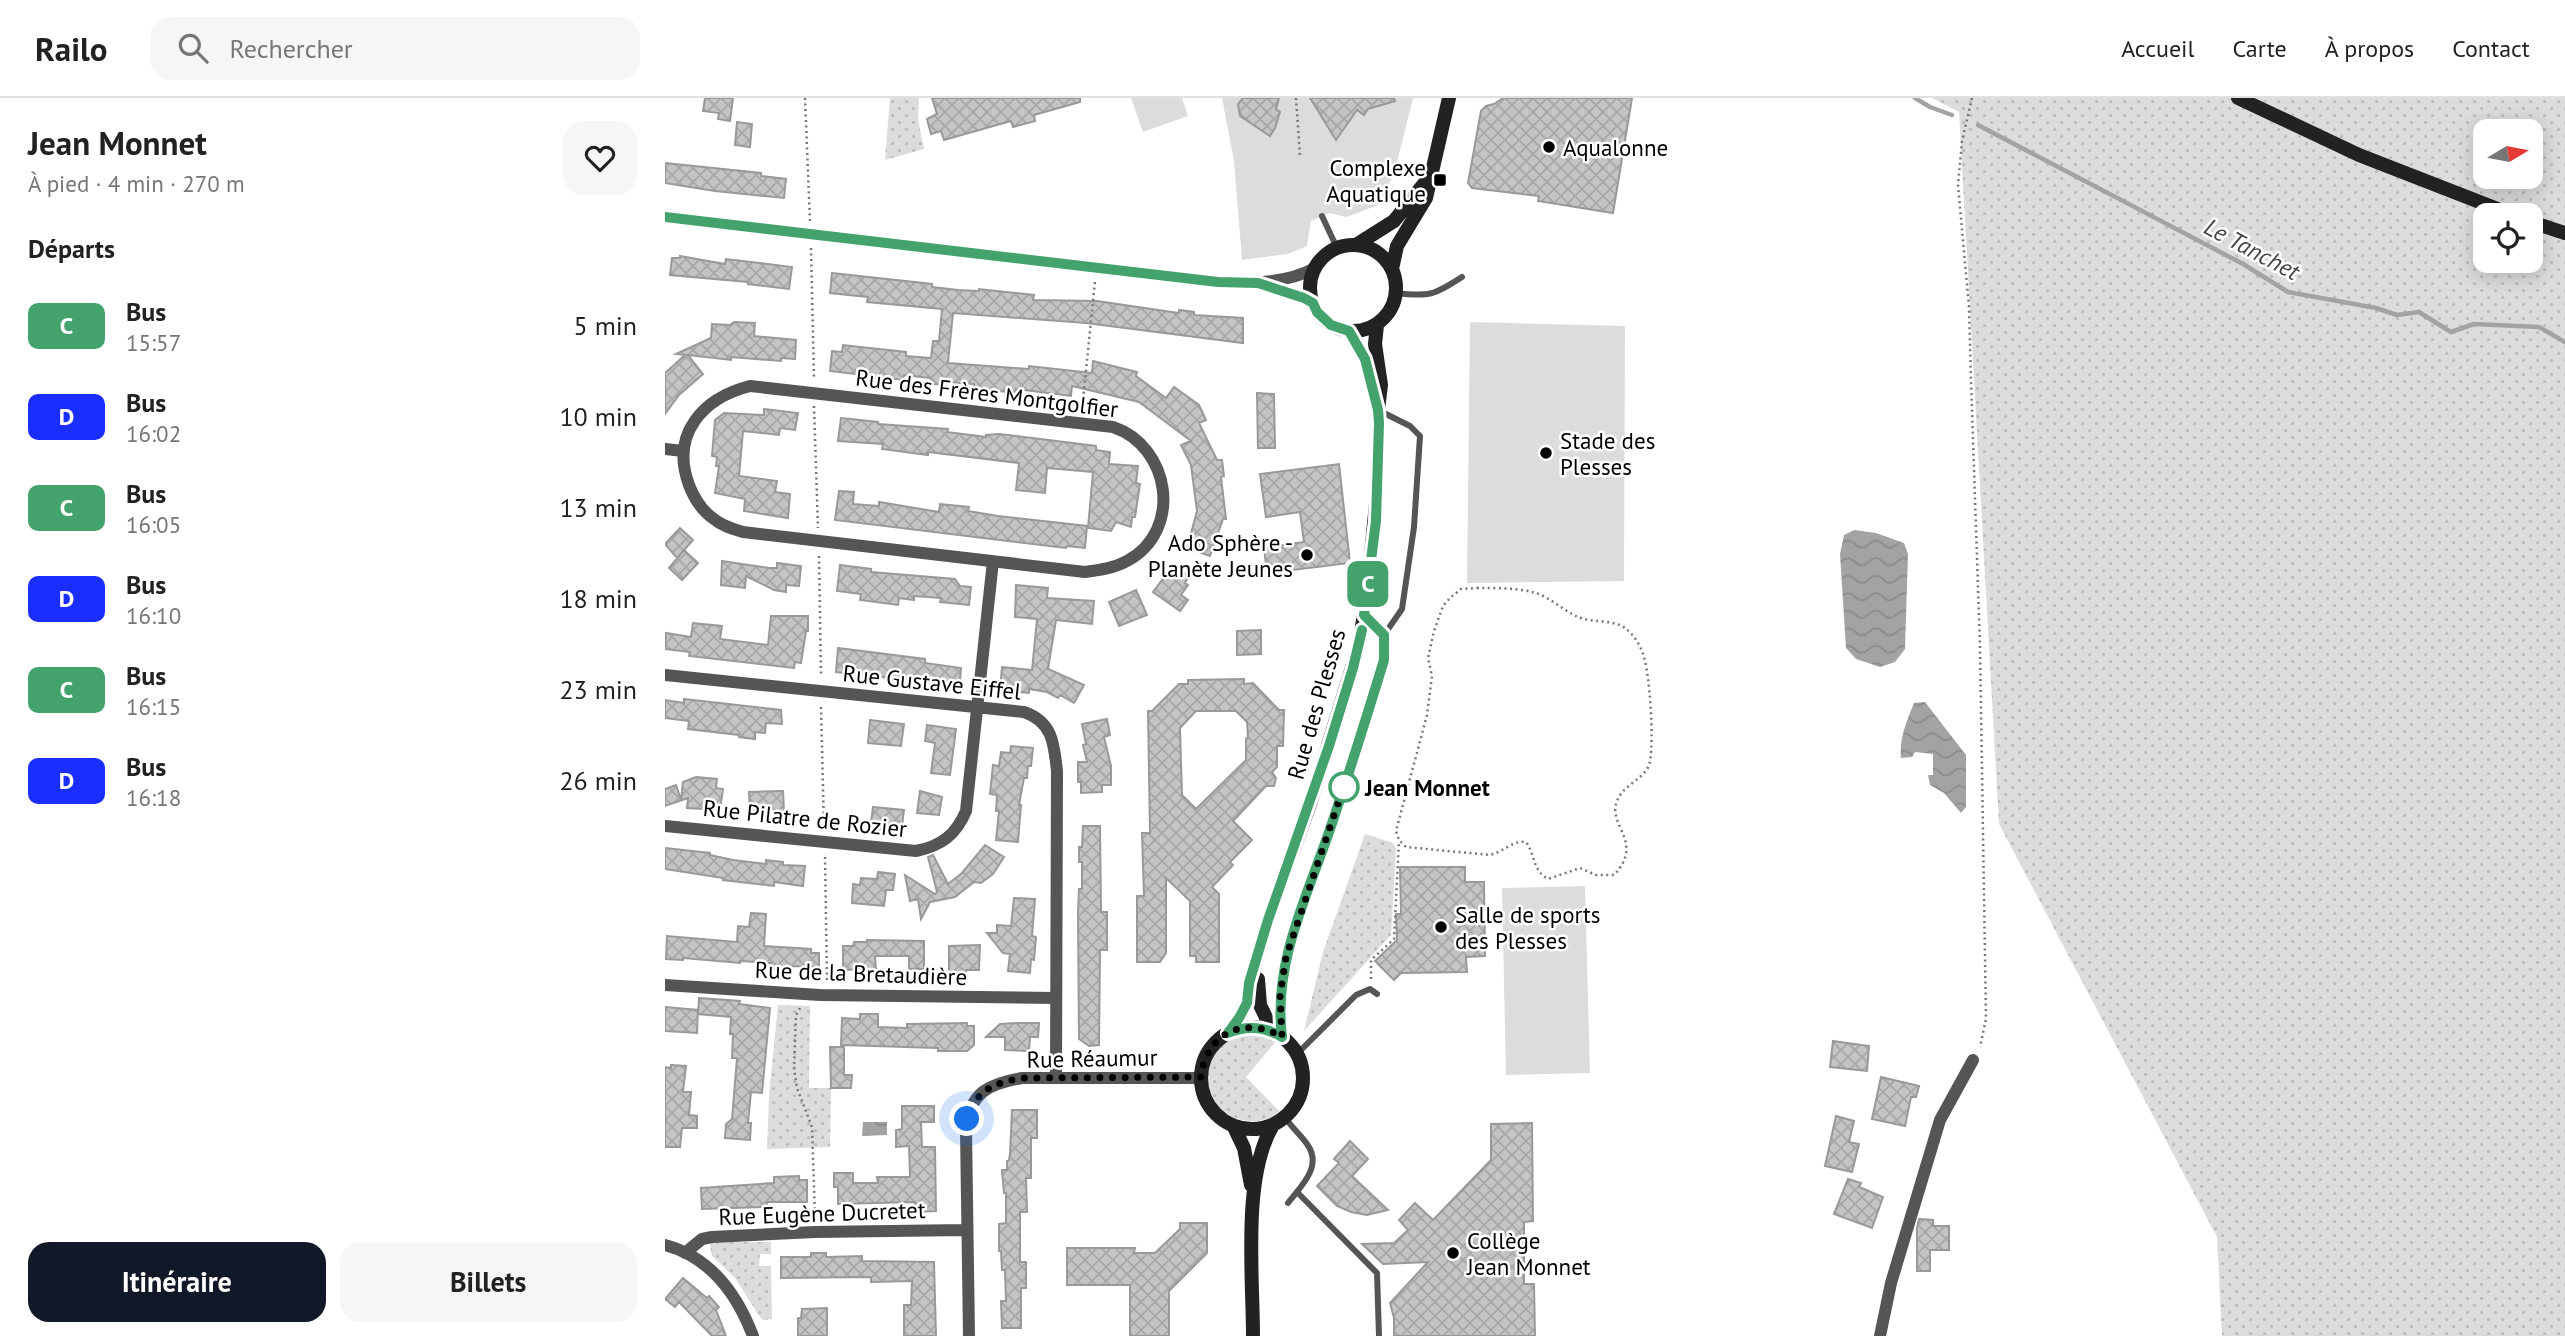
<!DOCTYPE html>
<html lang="fr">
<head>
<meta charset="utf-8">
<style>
  body { margin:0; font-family:"PT Sans",sans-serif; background:#f6f6f6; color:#222; height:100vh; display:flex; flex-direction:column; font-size:26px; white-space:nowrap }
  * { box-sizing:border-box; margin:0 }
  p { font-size:23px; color:#767676 }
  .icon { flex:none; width:38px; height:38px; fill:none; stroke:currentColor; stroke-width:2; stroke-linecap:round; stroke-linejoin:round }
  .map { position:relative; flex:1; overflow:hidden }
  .panel { display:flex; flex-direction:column; background:#fff; width:665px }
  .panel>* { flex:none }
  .badge { padding:0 14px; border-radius:10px; font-size:24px; line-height:46px }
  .needle { width:46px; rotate:80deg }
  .controls { position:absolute; left:1808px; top:21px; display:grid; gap:14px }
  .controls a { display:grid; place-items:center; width:70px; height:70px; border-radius:14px; background:#fff; box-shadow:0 4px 18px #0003; font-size:35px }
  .you { position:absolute; width:35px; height:35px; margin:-18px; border:5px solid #fff; border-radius:50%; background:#1a73e8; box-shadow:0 0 0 10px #1a73e833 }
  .map>.badge { position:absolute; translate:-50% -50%; box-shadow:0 0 0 4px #fff }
  h2 { padding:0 28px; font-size:26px; line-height:63px }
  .round { display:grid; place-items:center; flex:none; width:74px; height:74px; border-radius:21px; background:#f6f6f6 }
  .summary { display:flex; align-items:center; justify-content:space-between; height:119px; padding:0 28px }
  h1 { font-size:33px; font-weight:600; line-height:52px }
  .cta { display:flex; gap:14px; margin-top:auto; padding:14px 28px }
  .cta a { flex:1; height:80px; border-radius:21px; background:#111827; color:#fff; font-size:28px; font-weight:600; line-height:80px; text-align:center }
  .cta a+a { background:#f6f6f6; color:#222 }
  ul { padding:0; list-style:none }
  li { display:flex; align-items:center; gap:21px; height:91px; padding:0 28px }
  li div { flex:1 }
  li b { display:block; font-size:26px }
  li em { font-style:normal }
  li .badge { min-width:77px; font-weight:700; text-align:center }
  header { display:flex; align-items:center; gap:42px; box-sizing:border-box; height:98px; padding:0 35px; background:#fff; border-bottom:2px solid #e0e0e0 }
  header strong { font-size:33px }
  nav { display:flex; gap:38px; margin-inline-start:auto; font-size:24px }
  .search { width:490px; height:63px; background:#f6f6f6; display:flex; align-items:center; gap:18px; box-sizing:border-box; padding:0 24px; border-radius:21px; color:#767676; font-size:26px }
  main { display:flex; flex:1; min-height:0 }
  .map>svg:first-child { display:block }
</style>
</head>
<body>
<header>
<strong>Railo</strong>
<div class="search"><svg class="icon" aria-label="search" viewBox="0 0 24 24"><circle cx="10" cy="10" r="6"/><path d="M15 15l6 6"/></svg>Rechercher</div>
<nav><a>Accueil</a><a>Carte</a><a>À propos</a><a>Contact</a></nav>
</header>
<main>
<section class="panel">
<div class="summary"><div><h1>Jean Monnet</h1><p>À pied · 4 min · 270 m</p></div><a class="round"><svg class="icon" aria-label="heart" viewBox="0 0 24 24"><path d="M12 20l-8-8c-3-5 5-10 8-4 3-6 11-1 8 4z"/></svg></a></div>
<h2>Départs</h2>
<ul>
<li><span class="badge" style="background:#44a36d;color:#fff">C</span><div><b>Bus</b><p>15:57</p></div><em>5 min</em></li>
<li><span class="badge" style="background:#192eff;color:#fff">D</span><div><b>Bus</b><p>16:02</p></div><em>10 min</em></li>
<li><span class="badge" style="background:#44a36d;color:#fff">C</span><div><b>Bus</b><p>16:05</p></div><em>13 min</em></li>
<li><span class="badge" style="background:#192eff;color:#fff">D</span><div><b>Bus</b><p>16:10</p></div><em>18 min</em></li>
<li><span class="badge" style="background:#44a36d;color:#fff">C</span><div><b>Bus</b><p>16:15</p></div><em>23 min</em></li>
<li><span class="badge" style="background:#192eff;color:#fff">D</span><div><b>Bus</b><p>16:18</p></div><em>26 min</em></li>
</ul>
<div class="cta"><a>Itinéraire</a><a>Billets</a></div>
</section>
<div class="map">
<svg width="1900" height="1238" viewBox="0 0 1900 1238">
  <defs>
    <pattern id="grass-dots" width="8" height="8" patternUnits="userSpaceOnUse" patternTransform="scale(1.75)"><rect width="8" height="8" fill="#dcdcdc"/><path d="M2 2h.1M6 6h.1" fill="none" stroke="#bbb" stroke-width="1.8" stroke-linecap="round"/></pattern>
    <pattern id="water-waves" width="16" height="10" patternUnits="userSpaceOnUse" patternTransform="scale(1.75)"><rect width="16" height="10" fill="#a3a3a3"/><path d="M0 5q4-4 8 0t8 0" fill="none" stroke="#8b8b8b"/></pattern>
    <pattern id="building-cross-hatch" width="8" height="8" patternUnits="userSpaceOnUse" patternTransform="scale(1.75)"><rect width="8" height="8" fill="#c4c4c4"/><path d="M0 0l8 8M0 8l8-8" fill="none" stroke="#a7a7a7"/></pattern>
  </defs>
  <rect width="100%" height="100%" fill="#fff"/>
  <path fill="url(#grass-dots)" fill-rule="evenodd" d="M225 0H254L253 21 259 51 220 62Z
    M1267 0H1900V1238H1557L1552 1139 1334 726 1294 14ZM1820 33H1866V79H1820ZM1820 117H1866V163H1820Z
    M700 736 728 745 731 750 726 837 639 933 658 854Z
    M113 907 145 908 144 990H166L165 1049 102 1051 104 998Z
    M583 935 612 942 581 979 616 1015C558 1047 515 976 562 942 567 938 576 937 583 935Z
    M47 1144H106V1156H95L94 1168H106L107 1221 98 1222 95 1219 70 1180 47 1158 45 1147Z"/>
  <path fill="#dcdcdc" d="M466 0H517L523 18 478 34Z
    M557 0H748L729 76 713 107 682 119 664 115 646 123 642 148 623 156 577 162 569 63Z
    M805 224 960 228 959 483 802 485Z
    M920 788 925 975 841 977 837 790Z"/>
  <path fill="url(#water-waves)" d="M1189 432 1211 435 1239 445 1243 456 1240 551 1230 564 1215 569 1191 561 1181 550 1175 456 1179 437Z
    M1260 604 1301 657V709L1296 715 1279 695 1265 687 1263 677H1268V656L1250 654 1247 659 1236 660C1234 641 1242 622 1249 605Z
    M198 1024H222V1037L197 1038Z"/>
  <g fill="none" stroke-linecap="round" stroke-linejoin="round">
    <path stroke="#a3a3a3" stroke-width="4.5" d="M1250 0 1265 9 1287 17
      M1313 27 1578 166 1623 194 1711 210 1732 217 1754 214 1786 234 1809 226 1874 229 1900 244"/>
  </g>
  <path fill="url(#building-cross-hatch)" stroke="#999" stroke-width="2" fill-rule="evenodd" d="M40 0H68L65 23 53 21 54 15 38 13Z
    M267 0H415V4L369 17 370 23 348 29 346 23 279 42 276 33 266 36 262 21 272 16Z
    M578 0H614L611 11 615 14 610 30 605 38 575 18 573 6Z
    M645 0H729L730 3 703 11 699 17 692 12 671 42Z
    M838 0H967L948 115 873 103 874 98 807 90 803 85 816 13 821 8 829 6Z
    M72 24 87 26 85 49 70 47Z
    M0 65 96 75V78L121 81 119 100 50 93 0 85Z
    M15 158 60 166 61 161 127 169 124 191 83 186V184L5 177 7 160H15Z
    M167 175 267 186V189L293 192 314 193V191L369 197 368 202 432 203 514 215V212L529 214V217L578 220V245L421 225 288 215 283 265 364 271V268L427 275 428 263 472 274 471 278 501 300 509 289 534 307 541 322 534 325 552 362H557L559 378 556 379 561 421H558L545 458 522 450 532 413 526 367 516 347 526 343 474 304 407 288 406 298 351 291V295L309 290V286L281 284V287L269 286 265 280 239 277 238 282 165 273 167 253 177 254 178 247 241 254V258L266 260 268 243H274L277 211 202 204 203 199 165 195Z
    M69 224 90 225 89 238 131 242 130 261 116 260V263L66 259V262L23 257 38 276 14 297 0 316V275L20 257 11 256 46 240 47 226 65 227Z
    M592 295 609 296 610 350H593Z
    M99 311 133 315 130 332 115 330 114 337 78 333 74 378 112 383 110 394 125 396 123 420 79 413 80 401 50 395 54 368H51L52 359 47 358 50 322 59 315 99 317Z
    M176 320 213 324V326L283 331 282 334 321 339V337L334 336 431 348V352L445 354 444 366 473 368 471 385 475 386 470 419H467L466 429 451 424 446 433 423 430 428 374 382 370 380 395 351 392 354 365 263 354V357L217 351 218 346 173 343Z
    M674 366 685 465 602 475 599 450 639 444 635 414 601 419 595 376Z
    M174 393 189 394 188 406 214 408V404L274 414 275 406 304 409 303 413 333 418 422 428 420 450 402 448 401 450 170 422Z
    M15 430 28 442 12 460 0 446Z
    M19 452 33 465 17 482 4 470Z
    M57 463 104 470H112V465L136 468 134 488 121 487V494L109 492 81 478 80 490 56 487Z
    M175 467 206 471V474L290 481 295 488 306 489 304 507 275 504 276 500 249 498V502L234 500 233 507 195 502 196 496 172 493Z
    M508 467 524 478 520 485 523 487 516 497 523 502 515 513 488 494Z
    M351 487 383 490 382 500 429 503 427 526 391 522 383 571 419 587 409 605 395 597 393 600 382 594 364 591V595L335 592 337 569 367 572 372 521 350 519Z
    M471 492 482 517 454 528 444 504Z
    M106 518H143V533H141L136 565 130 564 129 570 24 558 25 554 0 551 1 535 26 539 28 525 57 528 55 541 103 547Z
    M596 532V556L572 557V533Z
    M173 550 260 561V565L296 570 295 583 288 582V587L171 574Z
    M579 581V586L588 585 614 612H619L618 648H612V669L607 674 611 680 609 688H601L568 723 587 742 565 764 568 767 547 789 554 796V864H531V858H525V803L501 780V855L495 864H472V798H479L477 735H485L483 613H487L514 586H523V582ZM531 613H571L582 624 583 639 581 641V662L531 711 517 697 515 630Z
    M19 601 116 612 117 626 101 625 100 635 90 634V641L74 639V637L23 631 24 623 0 620V602L19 605Z
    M442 621 445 637 439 639 446 668V687H437V694L416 695V684H413V664H422L418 647 421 646 417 626Z
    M205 622 239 626 236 648 203 645Z
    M262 627 291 631 285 677 266 675 270 645 260 643Z
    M346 648 368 650 366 668H363L362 680H359L354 707H356L353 744 331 742 334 713H331L332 697 325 696 328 667 334 668 336 654 345 655Z
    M31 679 52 681 51 690 58 691 55 712 22 710 23 700 0 708V691L11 687 16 702 18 684Z
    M118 693 119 713 85 715 84 694Z
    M255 693 277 699 274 717 252 715Z
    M208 709 239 712 236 735 205 732Z
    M418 728H435L436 814H442V852H435L434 947 424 948 414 941 413 814 414 791H417V764H414V749H417Z
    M320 747 339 759 328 776 316 785 309 784 290 799 265 804 256 821 253 801 245 803 240 777 270 796 272 794 263 759 268 757 283 786 297 775Z
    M0 750 45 755V757L68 762 101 766V762L118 764V767L140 768 138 788 109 784V788L58 782V780L0 771Z
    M735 769H800V784H819L820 858 801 859 802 874 736 875 729 882 710 863 732 842 731 816H736Z
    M213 774 230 776 228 792H221L219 808 187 805 188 786 195 787 196 780 212 781Z
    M349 800 370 801 367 838 371 839 369 862 366 861 365 875 343 873 345 856 338 855 322 835H332V827L346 828Z
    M86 815 101 816 99 848 146 851V855H154V869L124 868V872L105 871 106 865 75 863V865L18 860V862L1 861 2 838 72 844 73 828 84 829Z
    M202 842 259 843V871H244V858H210L211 871 178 872V848H188L189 844H202Z
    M315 847 314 872H301V876H284V848Z
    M34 900 75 903 74 906 105 910 97 995 86 994 83 1025H86L85 1042 60 1040 61 1026 67 1021 72 960H67L68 936H65L66 919 33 916Z
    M0 909 33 912 32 935 0 933Z
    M195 916H213V929L242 930V926L302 925V928H309V947L302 953H273V950L176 947 177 920 195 921Z
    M355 925H374L373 939H365L364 953 340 952V939H321L335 926Z
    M1168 943 1204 948 1202 973 1165 969Z
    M165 949H179V977H187L186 990H166Z
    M6 967 21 968 18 994H26L24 1017 32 1018V1030H17L15 1049H0V969L6 970Z
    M1216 979 1254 988 1251 999H1246L1240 1028 1207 1021Z
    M237 1008H269V1024H256L257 1049H270L271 1113 250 1114V1104L173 1106V1089H169V1075H188V1085H213L212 1079H245L244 1048 231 1049V1032L237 1031Z
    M347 1012H372V1040H366V1080H361L362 1114H355V1164H361V1190H356V1230H337L336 1203H341L340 1172H337L336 1153H334V1126L341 1125V1095H339L337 1072H342V1063L344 1062 345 1056Z
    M1171 1018 1189 1023 1184 1044 1194 1046 1187 1074 1160 1068Z
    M867 1025 868 1123 859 1124V1186H869L870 1238H729V1220L725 1205 763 1164 718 1166 697 1146 729 1145 743 1132 734 1122 750 1105 768 1122 826 1062V1026Z
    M685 1043 703 1061 687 1078 723 1112 702 1117 686 1114 672 1108 652 1088 674 1065 669 1061Z
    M134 1078V1082H142V1104H102V1109L37 1111 36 1090 109 1085V1079Z
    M1183 1081 1196 1085 1194 1089 1218 1099 1207 1130 1169 1116Z
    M1254 1121 1268 1122V1128H1284V1152H1265V1173H1252V1130Z
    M515 1125H542V1155L504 1193V1238H465V1187H402V1150H470L469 1155H490L515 1131Z
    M146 1155H161V1159L197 1158V1163L269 1164 271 1238H239V1207H246L247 1183 206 1184V1179L116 1180V1159H146Z
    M18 1180 42 1200 44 1198 54 1209 51 1212 61 1238H47L14 1204 10 1209 0 1201Z
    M162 1210V1238H133V1220H136L137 1211Z"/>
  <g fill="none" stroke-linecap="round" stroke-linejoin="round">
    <path stroke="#777" stroke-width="2.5" stroke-dasharray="2 3.5" stroke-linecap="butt" d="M140 0 145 123
      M631 0 635 58
      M1307 0 1297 43 1293 87 1304 209 1306 282 1315 548 1321 921 1315 949
      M146 150 149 280
      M149 308 153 430
      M417 312 430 183
      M154 458 156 577
      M812 490C831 490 853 490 871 495 886 500 899 513 913 519 927 525 947 521 960 530 968 536 975 546 978 556 985 575 989 642 985 663 983 680 958 686 952 703 942 728 980 744 949 777H931L915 770 883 781C867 772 871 758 861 744 848 742 838 754 825 757L741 749 734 742 731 733 762 617 767 578 763 560 769 533 778 508 785 500 796 491Z
      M156 609 159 731
      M160 759 162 882
      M706 881V862L729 841 734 743
      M135 910 131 917 129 970 132 990 147 1029 150 1119"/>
    <path stroke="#555" stroke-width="6" d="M657 118 672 150
      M731 195C765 199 769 197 797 179
      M715 313 745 328 755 338 749 429 737 511 719 537
      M617 939C608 867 640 803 663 737 683 679 701 621 719 562 723 537 717 535 700 518
      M632 956 691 897 705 891 712 896
      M620 1019C626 1029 635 1036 642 1046 658 1068 637 1087 623 1105
      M632 1094 712 1175 714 1238"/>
    <path stroke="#555" stroke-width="12" d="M0 119 553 184C586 185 621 186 650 170
      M596 186 633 197 647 205
      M85 288 448 329C505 348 519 432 462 463 449 470 435 472 420 474L78 434C68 431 57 428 49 421 37 413 29 400 24 387 5 336 38 300 85 288Z
      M0 351 18 353
      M0 577 359 614C388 624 389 646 392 673L391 980
      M0 728 251 753C276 748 291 737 301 713L328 463
      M0 887 155 897 390 900
      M0 1147C45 1159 72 1196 88 1238
      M20 1155 37 1141 47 1139 150 1134 301 1132
      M304 1238 301 1032C305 994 323 986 357 980H536
      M1215 1238 1226 1185 1275 1022 1308 962"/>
    <path stroke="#222" stroke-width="14" d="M1573 0 1694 57 1848 117
      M1866 124 1900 135
      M645 190a43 43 0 1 1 86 0a43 43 0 1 1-86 0Z
      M691 147 729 123 763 81
      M727 171 732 148 761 100 784 0
      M684 233 700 260 710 300
      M593 881 595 907 608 934
      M536 980a51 51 0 1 1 102 0a51 51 0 1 1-102 0Z
      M563 935 574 920 582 905 585 885 603 822 645 706 694 547 702 497 713 385V312L716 287 710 246 712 227
      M568 1027 579 1050 586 1087
      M588 1238C588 1177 577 1079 608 1027"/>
  </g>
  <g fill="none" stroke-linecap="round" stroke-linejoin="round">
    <g stroke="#fff" stroke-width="16">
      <path id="line" d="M0 119 553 184 593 185 639 200 648 205 652 214 666 227 684 233 700 261 713 312 714 325 711 423 699 517 719 537V562C701 621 683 679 663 737 640 803 608 867 617 939 599 928 582 927 563 935L574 920 582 905 584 885 603 822 664 648 688 570 697 532"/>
    </g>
    <use href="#line" stroke="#44a36d" stroke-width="10"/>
    <path stroke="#000" stroke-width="7" stroke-dasharray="0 12.6" d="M302 1021C311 992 329 985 357 980L536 979C541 935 580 917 617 939L615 897 621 859 682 679 679 689"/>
  </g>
  <g fill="#000" stroke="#fff" stroke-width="2.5">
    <circle cx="884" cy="49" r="7"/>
    <rect x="768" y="75" width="14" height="14" rx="3.5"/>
    <circle cx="881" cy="355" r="7"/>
    <circle cx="642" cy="457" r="7"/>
    <circle cx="776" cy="829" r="7"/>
    <circle cx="788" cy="1155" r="7"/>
  </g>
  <circle fill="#fff" stroke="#44a36d" stroke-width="3.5" cx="679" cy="689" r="14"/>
  <g text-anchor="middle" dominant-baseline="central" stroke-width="5" stroke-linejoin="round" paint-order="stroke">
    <g font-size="23" fill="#000" stroke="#fff" text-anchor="start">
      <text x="898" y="49">Aqualonne</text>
      <text x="761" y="69" text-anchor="end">Complexe<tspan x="761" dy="26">Aquatique</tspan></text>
      <text x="895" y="342">Stade des<tspan x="895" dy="26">Plesses</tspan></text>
      <text x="628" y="444" text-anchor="end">Ado Sphère -<tspan x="628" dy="26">Planète Jeunes</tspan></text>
      <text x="790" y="816">Salle de sports<tspan x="790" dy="26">des Plesses</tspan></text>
      <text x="802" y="1142">Collège<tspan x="802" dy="26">Jean Monnet</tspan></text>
    </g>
    <g font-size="23" fill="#000" stroke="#fff">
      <text transform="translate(322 295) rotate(7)">Rue des Frères Montgolfier</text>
      <text transform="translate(267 584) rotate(6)">Rue Gustave Eiffel</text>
      <text transform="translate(651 606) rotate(-74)">Rue des Plesses</text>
      <text transform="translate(140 720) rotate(6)">Rue Pilatre de Rozier</text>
      <text transform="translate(196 875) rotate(2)">Rue de la Bretaudière</text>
      <text transform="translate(427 960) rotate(-1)">Rue Réaumur</text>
      <text transform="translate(157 1115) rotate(-2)">Rue Eugène Ducretet</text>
    </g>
    <g font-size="23" font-weight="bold" fill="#000" stroke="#fff" text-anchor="start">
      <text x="700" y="689">Jean Monnet</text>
    </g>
    <g font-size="24" font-style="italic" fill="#444" stroke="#fff">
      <text transform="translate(1587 151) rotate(28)">Le Tanchet</text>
    </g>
  </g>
</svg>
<div class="controls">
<a><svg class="needle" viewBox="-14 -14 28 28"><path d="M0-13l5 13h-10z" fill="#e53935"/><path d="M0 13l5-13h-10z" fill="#767676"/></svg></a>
<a><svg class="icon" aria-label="locate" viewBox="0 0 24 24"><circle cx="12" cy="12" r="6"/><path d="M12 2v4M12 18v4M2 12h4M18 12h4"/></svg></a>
</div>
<div class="you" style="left:302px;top:1021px"></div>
<b class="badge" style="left:703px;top:486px;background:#44a36d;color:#fff">C</b>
</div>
</main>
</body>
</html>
